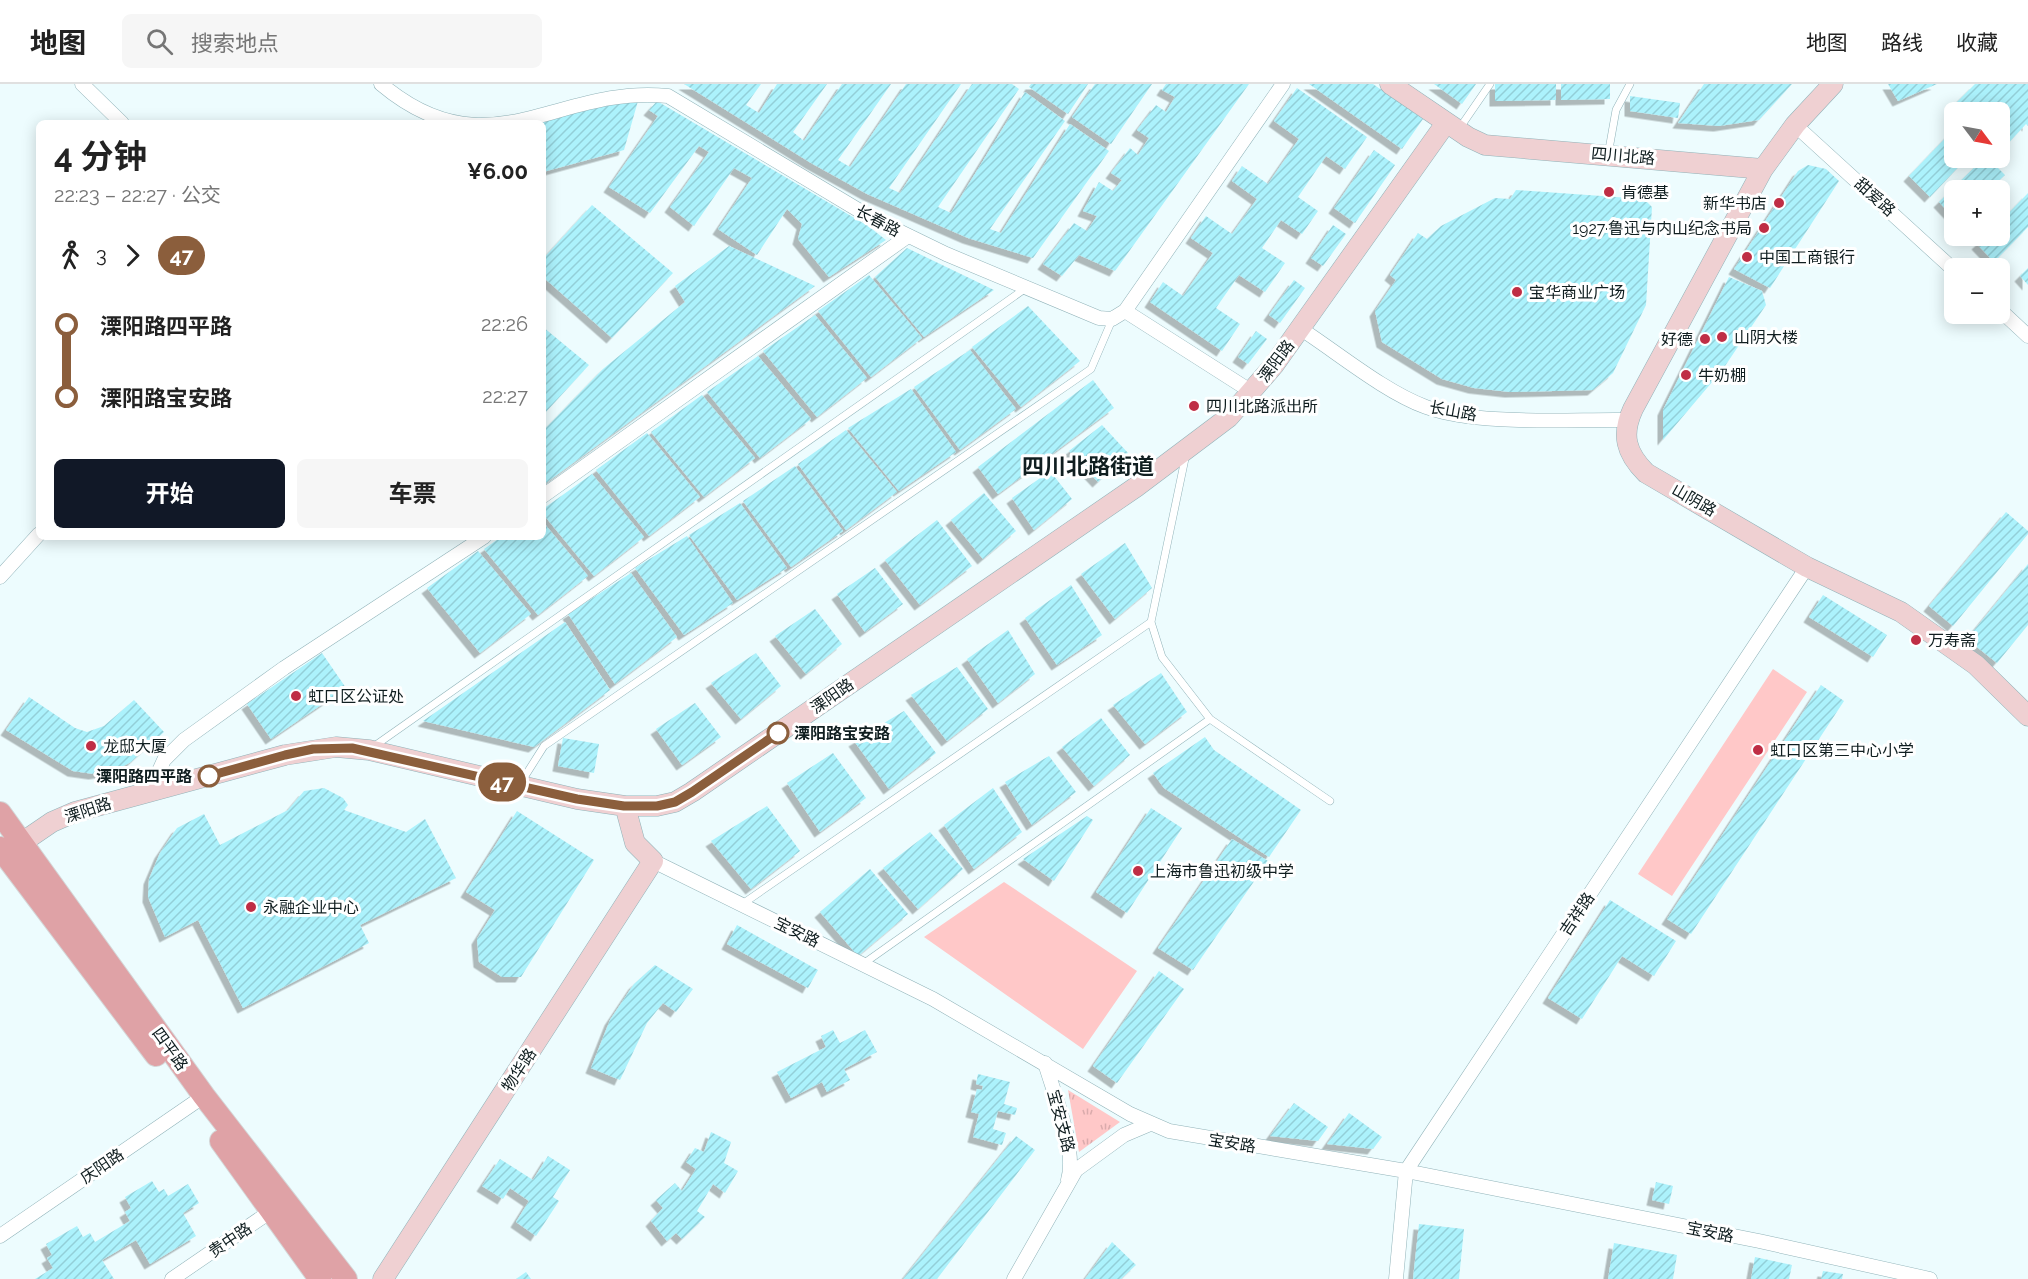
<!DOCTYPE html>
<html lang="zh">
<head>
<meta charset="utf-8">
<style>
  body { margin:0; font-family:Raleway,"Noto Sans SC",sans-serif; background:#f6f6f6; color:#222; height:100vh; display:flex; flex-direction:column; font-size:22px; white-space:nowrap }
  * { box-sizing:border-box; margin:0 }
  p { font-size:20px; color:#767676 }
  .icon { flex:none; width:33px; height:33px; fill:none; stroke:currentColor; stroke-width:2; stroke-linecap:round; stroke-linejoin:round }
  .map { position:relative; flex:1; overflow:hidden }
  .drawer { position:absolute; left:36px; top:36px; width:510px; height:420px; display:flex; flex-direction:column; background:#fff; border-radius:9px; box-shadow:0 3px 15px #0003 }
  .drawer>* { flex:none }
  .badge { padding:0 12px; border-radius:20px; font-size:21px; line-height:39px }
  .needle { width:39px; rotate:122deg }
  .tools { position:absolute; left:1944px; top:18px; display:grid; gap:12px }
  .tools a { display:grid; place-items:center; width:66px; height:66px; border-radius:9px; background:#fff; box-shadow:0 3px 15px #0003; font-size:30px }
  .map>.badge { position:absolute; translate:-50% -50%; box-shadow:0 0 0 3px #fff }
  .legs { display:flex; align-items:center; gap:9px; height:66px; padding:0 18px; font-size:20px }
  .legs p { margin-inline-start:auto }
  .summary { display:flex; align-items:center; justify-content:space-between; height:102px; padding:0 18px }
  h1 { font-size:33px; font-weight:700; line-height:45px }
  .button { display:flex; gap:12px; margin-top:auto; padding:12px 18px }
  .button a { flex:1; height:69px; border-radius:9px; background:#111827; color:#fff; font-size:24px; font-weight:700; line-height:69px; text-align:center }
  .button a+a { background:#f6f6f6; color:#222 }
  ul { padding:0 18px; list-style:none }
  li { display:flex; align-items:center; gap:21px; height:72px; font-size:22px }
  li i { display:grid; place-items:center; width:9px; height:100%; margin:0 8px; background:currentColor }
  li i::after { content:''; width:15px; height:15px; margin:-8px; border:4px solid; border-radius:50%; background:#fff }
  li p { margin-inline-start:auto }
  li:first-child i { background:linear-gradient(#0000 50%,currentColor 0) }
  li:last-child i { background:linear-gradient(currentColor 50%,#0000 0) }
  header { display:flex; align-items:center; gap:36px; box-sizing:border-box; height:84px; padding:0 30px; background:#fff; border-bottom:2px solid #e0e0e0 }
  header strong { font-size:28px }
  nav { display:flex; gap:33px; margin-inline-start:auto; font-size:21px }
  .search { width:420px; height:54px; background:#f6f6f6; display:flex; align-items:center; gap:15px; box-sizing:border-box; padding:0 21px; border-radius:9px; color:#767676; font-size:22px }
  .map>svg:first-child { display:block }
</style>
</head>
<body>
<header>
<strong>地图</strong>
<div class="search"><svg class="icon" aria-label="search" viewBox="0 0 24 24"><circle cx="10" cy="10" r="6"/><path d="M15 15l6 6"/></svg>搜索地点</div>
<nav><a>地图</a><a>路线</a><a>收藏</a></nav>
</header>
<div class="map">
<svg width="2028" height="1195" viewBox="0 0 2028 1195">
  <defs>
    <pattern id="grass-tufts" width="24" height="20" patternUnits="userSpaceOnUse" patternTransform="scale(1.5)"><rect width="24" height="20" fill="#ffc8c8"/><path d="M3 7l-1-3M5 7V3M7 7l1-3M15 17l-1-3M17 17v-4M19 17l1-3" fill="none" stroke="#daabac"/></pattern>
    <pattern id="building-hatch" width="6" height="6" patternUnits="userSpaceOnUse" patternTransform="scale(1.5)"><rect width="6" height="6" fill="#acf2fc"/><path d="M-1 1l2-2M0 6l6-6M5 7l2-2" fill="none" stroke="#93cfd8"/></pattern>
    <filter id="shadow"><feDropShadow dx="-5.5" dy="5.5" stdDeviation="0" flood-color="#0004"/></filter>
  </defs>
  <rect width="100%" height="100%" fill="#edfcfe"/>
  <path fill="url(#grass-tufts)" d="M1068 1006 1120 1038 1079 1068Z"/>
  <path fill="#ffc8c8" d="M1773 585 1807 608 1672 812 1638 790Z
    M1004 798 1137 887 1083 965 924 853Z"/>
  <path fill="url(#building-hatch)" filter="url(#shadow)" d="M684 0H761L746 21 759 29 777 0H827L793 48 804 57 842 0H891L838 76 850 83 906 0H961L889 104 900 109 972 0H1012L1019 5 938 123 951 129 1025 8 1065 37 990 145 1001 149 1070 40 1109 67 1033 174 968 154 867 110 811 79Z
    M1031 0H1088L1068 30 1029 3Z
    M1095 0H1152L1111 60 1072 33Z
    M1166 0H1249L1115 187 1079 171 1062 192 1043 180 1074 139 1087 147 1097 132 1083 127 1099 98 1113 107 1122 96 1111 89 1130 64 1138 71 1149 54 1137 46 1156 21 1166 28 1175 13 1162 6Z
    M1309 0H1373L1423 35 1402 65Z
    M1434 0H1476L1462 20Z
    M1495 0H1556V16L1495 17Z
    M1561 0H1610V15L1561 16Z
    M1704 0H1792L1759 36 1719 42 1678 39Z
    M1888 0H1937L1898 17Z
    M1975 0H2028V42L2026 40 2002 66 2000 28H1958L1952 23Z
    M1297 4 1367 53 1345 85 1326 72 1298 113 1318 127 1302 150 1281 136 1262 164 1285 179 1265 208 1239 191 1216 224 1240 240 1222 267 1150 218 1163 198 1183 212 1213 169 1191 154 1206 132 1232 150 1257 115 1232 97 1242 82 1268 100 1299 55 1274 37Z
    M1630 12 1680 19 1678 34 1630 27Z
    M638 17 624 66 543 88V39H516L562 25Z
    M657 17 868 142 886 156 829 193 798 155 802 140 787 125 757 171 718 145 752 94 734 84 694 142 670 123 709 68 699 62 650 129 609 103 658 32 649 26Z
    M1954 45V74H1967L1930 113 1909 92Z
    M1374 66 1395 81 1355 139 1334 124Z
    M1984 74H1988L2005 91 1989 106H1954V134L1939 118Z
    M1808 81 1826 85 1839 97 1770 204 1734 185 1798 87Z
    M1516 106 1644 115 1652 123 1646 221 1613 289 1593 306 1510 308 1474 304 1442 295 1382 258 1375 227 1396 196 1390 191 1418 149 1427 155 1441 142 1495 114 1510 115Z
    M2028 109V143L1994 178 1977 160 1986 152H2000V138Z
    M592 121 673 189 612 254 543 193V175Z
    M1333 141 1346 150 1323 182 1311 174Z
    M729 162 815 202 543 401V347L603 285 685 218 675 202Z
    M907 164 994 206 924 253 875 193Z
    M2028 184V201L2020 192Z
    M869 191 922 254 871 293 818 227Z
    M1729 193 1762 207 1766 221 1723 285 1663 356V326Z
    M1294 196 1305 204 1280 239 1269 231Z
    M1028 222 1080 277 1021 323 972 263Z
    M815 231 867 294 817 333 763 267Z
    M543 243 589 281 543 331Z
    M1256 247 1267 255 1248 280 1238 273Z
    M970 266 1016 325 960 366 914 303Z
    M758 272 811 335 760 374 707 308Z
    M1093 296 1114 324 998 410 978 383Z
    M911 305 956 368 899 407 848 344Z
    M702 311 755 374 704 413 651 348Z
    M1102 341 1128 369 1098 398 1069 367Z
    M846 346 897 408 846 446 798 380Z
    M647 349 700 413 649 452 596 386Z
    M795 382 843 447 791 483 743 417Z
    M1050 387 1072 415 1034 446 1012 414Z
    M592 390 644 453 594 492 543 430V425Z
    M984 409 1016 447 983 475 951 436Z
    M740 419 787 484 737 516 689 451Z
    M2006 428 2028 447V450L1953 542 1929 522Z
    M937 436 972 482 920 521 885 476Z
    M543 438 588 492 538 531 484 465 501 453H543Z
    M687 452 733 519 684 551 635 484Z
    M1125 459 1152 504 1115 535 1081 490Z
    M478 467 531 530 480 569 427 504Z
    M2028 480V541L1997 579 1967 555Z
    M875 484 903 520 865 548 837 510Z
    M631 489 677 553 615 600 568 530Z
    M1071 501 1102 551 1057 581 1025 534Z
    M1823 511 1887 551 1873 573 1809 533Z
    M815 525 842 560 806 590 775 552Z
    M565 538 610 606 534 663 423 637Z
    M1008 546 1035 590 998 619 967 575Z
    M322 569 346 604 271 655 247 620Z
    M756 569 781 602 741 635 711 599Z
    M957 583 988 625 947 657 911 611Z
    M1161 589 1187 628 1145 660 1113 621Z
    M1821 601 1844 617 1691 850 1667 835Z
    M29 613 75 644 87 648 104 642 134 616 164 648 131 678 114 687 94 690 73 687 6 646Z
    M695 619 721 653 682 681 656 645Z
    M904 627 936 669 889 705 854 657Z
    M1101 634 1130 671 1094 702 1062 663Z
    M1205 653 1214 666 1301 726 1269 773 1164 704 1153 689Z
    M563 654 599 660 594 689 558 682Z
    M833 669 866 714 820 748 787 699Z
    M1049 672 1076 708 1032 741 1005 698Z
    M324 704 343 714 348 721 344 726 406 748 425 735 456 794 360 841 369 859 243 924 198 836 165 853 148 813 149 795 160 769 177 744 204 730 220 761 288 726 304 707Z
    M993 704 1022 748 974 785 944 741Z
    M767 722 800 767 751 805 711 757Z
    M1151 724 1182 744 1127 829 1096 808Z
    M517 727 594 776 521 893H502L479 878 477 855 495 826 466 808Z
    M1087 732 1093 736 1054 797 1023 775Z
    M930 748 963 785 918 825 883 784Z
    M1232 755 1268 777 1193 886 1158 864Z
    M870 785 908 830 858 872 820 828Z
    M1610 816 1676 857 1654 892 1622 872 1582 935 1548 914Z
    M737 841 818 886 808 904 727 860Z
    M655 881 693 905 676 928 663 919 647 939 620 996 591 984 610 936 634 900Z
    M1159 887 1184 905 1117 999 1093 982Z
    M833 946 840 959 865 946 877 968 844 985 850 996 827 1008 822 998 791 1014 777 988 826 963 821 952Z
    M978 990 1010 998 1004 1020 1017 1024 1015 1031 998 1027 993 1045 1006 1049 1002 1061 973 1053 979 1030 971 1028 977 1005 982 1006 983 1002 976 1000Z
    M1294 1019 1328 1043 1318 1057 1270 1052Z
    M1349 1029 1382 1053 1373 1065 1327 1060Z
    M711 1048 731 1058 724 1079 738 1087 725 1109 713 1100 697 1127 705 1133 682 1155 676 1149 667 1157 651 1137 663 1124 656 1116 675 1099 682 1107 696 1085 686 1078 695 1064 704 1068Z
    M1016 1052 1035 1066 937 1195H903Z
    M548 1072 570 1086 553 1113 559 1117 536 1152 516 1138 529 1117 510 1104 503 1115 482 1102 500 1075 533 1096Z
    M152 1097 159 1108 164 1105 168 1112 188 1100 199 1119 183 1129 196 1152 150 1180 136 1156 102 1176 114 1195H35L53 1184 47 1174 52 1171 46 1160 77 1142 83 1153 90 1149 95 1158 130 1137 125 1128 131 1124 125 1113Z
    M1656 1098 1673 1102 1669 1120 1652 1116Z
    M1419 1140 1464 1145 1459 1195H1413Z
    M1112 1158 1136 1181 1121 1195H1085Z
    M1614 1159 1677 1171 1673 1195H1608Z
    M1755 1173 1792 1181 1789 1195H1751Z
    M1823 1187 1843 1190 1842 1195H1821Z
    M526 1188 531 1195H516Z"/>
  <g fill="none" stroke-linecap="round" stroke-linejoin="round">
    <g stroke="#91b3b9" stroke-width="8">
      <path id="lane" d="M1459 45 1490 0
        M1608 71 1616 26 1630 0
        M1210 635 1330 717
        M373 663 1026 204
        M520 700 544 662 1091 285 1112 236
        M741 821 1151 538 1186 370
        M863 880 1210 635 1162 573 1151 538"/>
    </g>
    <g stroke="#91b3b9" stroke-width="15">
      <path id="street" d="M82 0 122 39
        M381 0C489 91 558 0 668 12L870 133 946 170 1099 234 1112 235 1125 227 1283 0
        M1795 41 1954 186
        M2000 226 2028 252
        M1125 227 1252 308
        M1301 245C1338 269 1385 308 1426 323 1479 342 1570 335 1627 336
        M543 412 908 152
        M0 493 39 450
        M155 706V696L164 676 184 656 284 584 484 453
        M653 777 933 915 1130 1030 1169 1047 1406 1087 1759 1157 1930 1195
        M1045 979C1054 1010 1077 1065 1068 1096
        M0 1152 204 1012
        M172 1195 277 1123
        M1014 1195 1076 1086 1124 1051 1150 1040
        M1396 1195 1406 1087 1807 483"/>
    </g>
    <g stroke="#91b3b9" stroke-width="21">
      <path id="secondary" d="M1390 0 1468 53 1485 61 1763 85
        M1833 0 1795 41 1763 85 1633 325C1621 351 1626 369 1646 389L1807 483 1901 528 1976 581 2028 632
        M11 766 52 738 75 728 285 671 336 663 369 666 577 715 625 722H657L675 718 692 708 1136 403 1229 333 1274 281 1446 39
        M383 1195 653 777 635 759 625 722"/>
    </g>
    <g stroke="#d4d6d7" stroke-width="24">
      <path id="primary" d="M0 729 204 1012 346 1195
        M0 764 156 971
        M221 1057 320 1195"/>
    </g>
    <use href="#lane" stroke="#fff" stroke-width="7"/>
    <use href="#street" stroke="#fff" stroke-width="14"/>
    <use href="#secondary" stroke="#efd0d2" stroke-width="20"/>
    <use href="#primary" stroke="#dfa2a6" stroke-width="22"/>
  </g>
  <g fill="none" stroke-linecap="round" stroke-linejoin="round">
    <g stroke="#fff" stroke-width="14">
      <path id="line-1" d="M209 692 285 671 313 665 352 664 577 715 624 722H657L675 718 692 708 778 649"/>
    </g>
    <use href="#line-1" stroke="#8b5e3c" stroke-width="9"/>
  </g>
  <g fill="#bf2e45" stroke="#fff" stroke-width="2">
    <circle cx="1609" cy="108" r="6"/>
    <circle cx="1779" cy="119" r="6"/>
    <circle cx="1764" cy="144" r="6"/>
    <circle cx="1747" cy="173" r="6"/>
    <circle cx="1517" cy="208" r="6"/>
    <circle cx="1722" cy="253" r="6"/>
    <circle cx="1705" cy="255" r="6"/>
    <circle cx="1686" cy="291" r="6"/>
    <circle cx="1194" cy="322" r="6"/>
    <circle cx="1916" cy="556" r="6"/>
    <circle cx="296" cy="612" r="6"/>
    <circle cx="91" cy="662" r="6"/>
    <circle cx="1758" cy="666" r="6"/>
    <circle cx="1138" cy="787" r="6"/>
    <circle cx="251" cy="823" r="6"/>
  </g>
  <g fill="#fff" stroke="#8b5e3c" stroke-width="3">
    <circle cx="778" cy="649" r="10"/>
    <circle cx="209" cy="692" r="10"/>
  </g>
  <g text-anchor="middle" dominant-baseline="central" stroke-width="6" stroke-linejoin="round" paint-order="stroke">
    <g font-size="16" fill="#101e20" stroke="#fff">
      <text transform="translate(1623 72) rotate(5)">四川北路</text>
      <text transform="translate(1875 113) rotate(42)">甜爱路</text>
      <text transform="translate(878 137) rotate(28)">长春路</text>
      <text transform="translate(1276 277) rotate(-53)">溧阳路</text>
      <text transform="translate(1453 327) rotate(10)">长山路</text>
      <text transform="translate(1694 416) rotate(30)">山阴路</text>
      <text transform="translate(832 612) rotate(-35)">溧阳路</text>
      <text transform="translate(88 726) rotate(-18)">溧阳路</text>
      <text transform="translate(1577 830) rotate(-56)">吉祥路</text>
      <text transform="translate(797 848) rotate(26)">宝安路</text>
      <text transform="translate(170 965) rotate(54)">四平路</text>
      <text transform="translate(519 986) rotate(-57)">物华路</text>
      <text transform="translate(1061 1037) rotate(75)">宝安支路</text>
      <text transform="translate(1232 1059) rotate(9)">宝安路</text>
      <text transform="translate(102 1082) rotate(-34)">庆阳路</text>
      <text transform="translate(1710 1148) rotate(11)">宝安路</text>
      <text transform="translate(230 1156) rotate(-34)">贵中路</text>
    </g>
    <g font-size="16" fill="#101e20" stroke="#fff" text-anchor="start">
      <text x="1621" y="108">肯德基</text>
      <text x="1767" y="119" text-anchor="end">新华书店</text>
      <text x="1752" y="144" text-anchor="end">1927·鲁迅与内山纪念书局</text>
      <text x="1759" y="173">中国工商银行</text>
      <text x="1529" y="208">宝华商业广场</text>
      <text x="1734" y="253">山阴大楼</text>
      <text x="1693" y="255" text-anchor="end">好德</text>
      <text x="1698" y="291">牛奶棚</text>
      <text x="1206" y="322">四川北路派出所</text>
      <text x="1928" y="556">万寿斋</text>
      <text x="308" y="612">虹口区公证处</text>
      <text x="103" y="662">龙邸大厦</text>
      <text x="1770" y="666">虹口区第三中心小学</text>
      <text x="1150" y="787">上海市鲁迅初级中学</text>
      <text x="263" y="823">永融企业中心</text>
    </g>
    <g font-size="16" font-weight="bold" fill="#101e20" stroke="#fff" text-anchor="start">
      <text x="794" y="649">溧阳路宝安路</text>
      <text x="192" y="692" text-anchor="end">溧阳路四平路</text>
    </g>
    <g font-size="22" font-weight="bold" fill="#101e20" stroke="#fff">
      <text x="1088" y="382">四川北路街道</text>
    </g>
  </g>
</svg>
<div class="tools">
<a><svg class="needle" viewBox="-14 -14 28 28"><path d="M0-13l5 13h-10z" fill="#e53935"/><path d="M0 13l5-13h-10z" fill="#767676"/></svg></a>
<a>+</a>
<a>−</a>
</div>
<b class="badge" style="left:502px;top:698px;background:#8b5e3c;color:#fff">47</b>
<section class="drawer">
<div class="summary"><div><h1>4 分钟</h1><p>22:23 – 22:27 · 公交</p></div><b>¥6.00</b></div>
<div class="legs"><svg class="icon" aria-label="walk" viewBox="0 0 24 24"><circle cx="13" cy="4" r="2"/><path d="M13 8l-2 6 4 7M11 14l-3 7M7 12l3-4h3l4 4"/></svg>3<svg class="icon" aria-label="forward" viewBox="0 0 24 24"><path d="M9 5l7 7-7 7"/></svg><b class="badge" style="background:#8b5e3c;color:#fff">47</b></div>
<ul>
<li><i style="color:#8b5e3c"></i><b>溧阳路四平路</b><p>22:26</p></li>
<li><i style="color:#8b5e3c"></i><b>溧阳路宝安路</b><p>22:27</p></li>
</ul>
<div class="button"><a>开始</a><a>车票</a></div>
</section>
</div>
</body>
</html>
